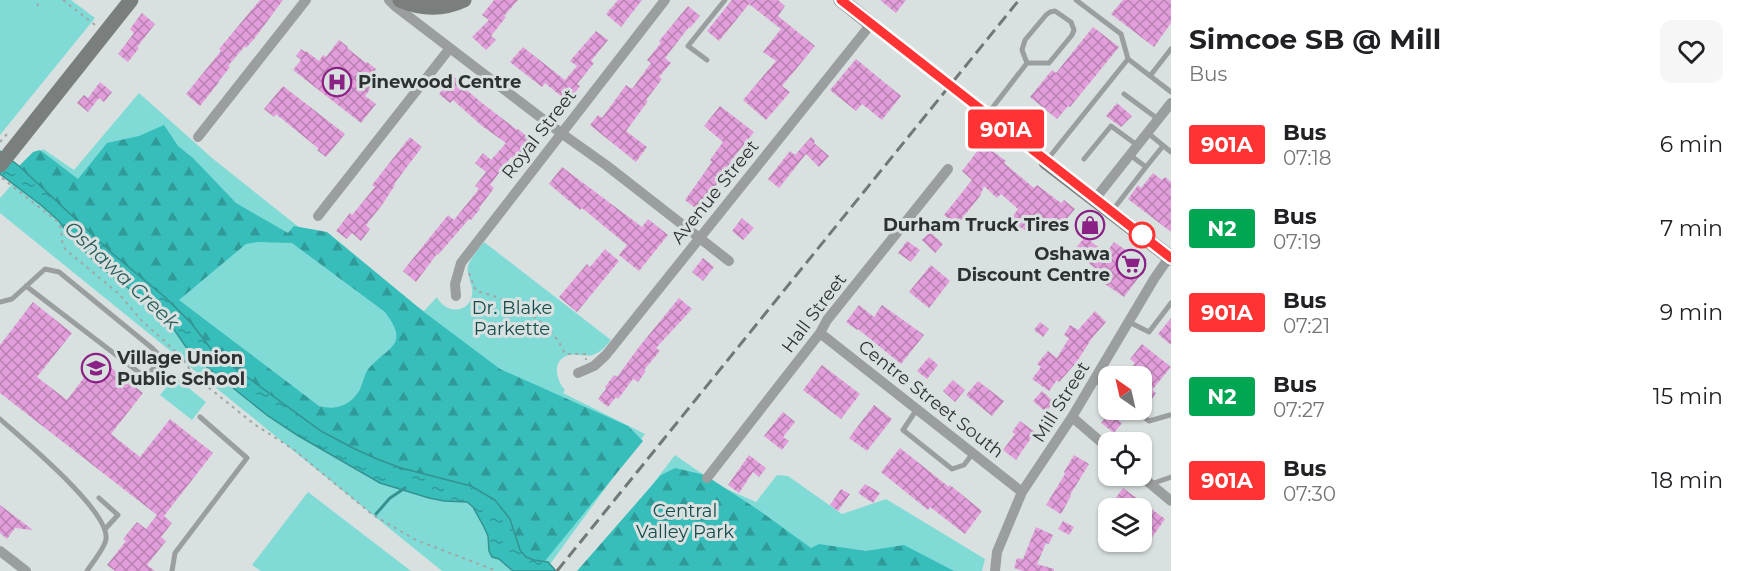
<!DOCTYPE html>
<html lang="en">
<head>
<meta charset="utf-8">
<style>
  body { margin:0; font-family:Montserrat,sans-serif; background:#f6f6f6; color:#202124; height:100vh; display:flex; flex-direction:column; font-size:22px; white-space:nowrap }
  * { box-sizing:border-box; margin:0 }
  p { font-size:20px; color:#757577 }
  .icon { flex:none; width:33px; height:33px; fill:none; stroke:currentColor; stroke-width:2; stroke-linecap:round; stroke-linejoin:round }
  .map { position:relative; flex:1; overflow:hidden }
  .panel { display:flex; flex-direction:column; background:#fff; width:570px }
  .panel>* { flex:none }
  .badge { padding:0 12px; border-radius:4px; font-size:21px; line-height:39px }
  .needle { width:39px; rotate:326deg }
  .controls { position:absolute; left:1098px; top:366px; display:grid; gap:12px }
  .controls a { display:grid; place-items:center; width:54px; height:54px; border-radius:12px; background:#fff; box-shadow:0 2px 4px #0004; font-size:30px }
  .map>.badge { position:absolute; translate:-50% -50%; box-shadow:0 0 0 3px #fff }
  .round { display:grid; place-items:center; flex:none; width:63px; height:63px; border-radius:12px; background:#f6f6f6 }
  .headline { display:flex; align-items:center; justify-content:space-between; height:102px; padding:0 18px }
  h1 { font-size:28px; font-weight:700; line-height:45px }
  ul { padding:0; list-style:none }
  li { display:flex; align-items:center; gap:18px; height:84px; padding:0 18px }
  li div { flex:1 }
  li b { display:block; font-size:22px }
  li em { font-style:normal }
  li .badge { min-width:66px; font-weight:700; text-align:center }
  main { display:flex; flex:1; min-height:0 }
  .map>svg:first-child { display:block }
</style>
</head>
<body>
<main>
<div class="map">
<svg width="1171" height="571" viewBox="0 0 1171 571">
  <defs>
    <pattern id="forest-firs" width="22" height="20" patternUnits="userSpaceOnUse" patternTransform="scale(1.5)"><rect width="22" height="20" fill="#37bdba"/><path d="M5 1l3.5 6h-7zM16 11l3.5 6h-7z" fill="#2f9a98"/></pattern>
    <pattern id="water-ripples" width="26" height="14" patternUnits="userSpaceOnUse" patternTransform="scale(1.5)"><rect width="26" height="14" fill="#37bdba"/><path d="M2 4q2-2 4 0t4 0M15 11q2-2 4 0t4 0" fill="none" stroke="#2f9a98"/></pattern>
    <pattern id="building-cross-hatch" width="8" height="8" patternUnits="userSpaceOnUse" patternTransform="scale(1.5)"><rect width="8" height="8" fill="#e29eda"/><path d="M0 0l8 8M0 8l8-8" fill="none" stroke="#b881b1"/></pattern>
  </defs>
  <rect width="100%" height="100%" fill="#d9e1e0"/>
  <path fill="#80dbd7" d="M0 0H71L95 18 0 135Z
    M139 93 212 158 305 232 424 311 437 297C445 314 469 314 472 295 474 285 466 276 468 266 471 257 478 250 484 242L611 340C606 346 601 352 593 355 585 357 577 353 569 355 551 360 556 380 565 390L563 393 645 434 545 571H442L0 213V198L43 149 74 170Z
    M175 377 206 402 192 420 160 395Z
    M675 455 720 486 756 502 777 475 788 476 842 514 886 499 985 559 982 571H586Z
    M308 492 411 571H261L252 565Z"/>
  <path fill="url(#forest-firs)" fill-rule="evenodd" d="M164 125 178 146 193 158 236 203 288 233 294 226 327 232 424 312 500 369 628 426 643 441 545 561 534 560 526 557 520 550 510 519 495 500 471 486 401 468 377 459 353 448 321 431 214 353 166 298 113 254 19 166 33 152 40 150 78 179 107 143 139 136ZM258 242 292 243 385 312C410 345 389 346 369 368 363 375 363 387 357 394 347 407 334 410 319 406L179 300 246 244Z
    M675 468 705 475 757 509 811 548 819 544 866 551 904 545 954 571H577L661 475Z"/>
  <path fill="url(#water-ripples)" stroke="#349391" stroke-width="1.5" d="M0 151 19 166 113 254 166 298 192 324 214 353 321 431 353 448 377 459 401 468 471 486 495 500 510 519 520 550 526 557 534 560 548 562 556 571H513L499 559 492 557 489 551 488 536 484 527 473 507 467 502 444 501 429 498 380 483 297 435 268 416 202 363 186 347 171 325 159 316 139 296 100 267 68 234 59 221 41 205 0 174Z"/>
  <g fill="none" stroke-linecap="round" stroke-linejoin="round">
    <path stroke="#349391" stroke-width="3" d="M376 514 390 498 405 488"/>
  </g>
  <path fill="url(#building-cross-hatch)" d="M260 0H283L254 39 246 48 245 46 228 66 230 67 218 82H219L200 106 186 94 221 51 219 49Z
    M494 0H518L504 16 506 17 491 36 496 40 486 50 472 37 489 20 482 15Z
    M618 0H642L621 27 606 14Z
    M732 0H778L785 6 778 16 815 46 782 86 790 92 766 120 743 100 776 61 763 52 781 29 749 4 719 41 707 31Z
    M880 0H906L896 13Z
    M1123 0H1171V23L1154 47 1111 14Z
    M688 6 700 16 690 28 689 27 665 58 671 63 659 77 662 79 646 100 648 101 626 131 647 147 636 162 590 125 598 115 602 118 626 85 632 89 651 63 647 60 661 43 659 41Z
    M142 13 155 24 137 47 139 48 128 62 118 54 134 33 130 29Z
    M1093 27 1119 47 1070 107 1068 106 1057 119 1030 97 1052 70 1056 73Z
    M596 31 608 40 591 61 594 63 577 84 580 86 568 102 545 83 542 87 510 62 523 47 565 80 577 66 570 61Z
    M339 40 348 47 347 48 366 63 367 62 376 69 373 73 379 77 365 96 376 104 361 123 293 70 301 60 296 56 301 49 305 52 306 51 319 61 323 55 326 57Z
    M856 59 901 96 882 120 862 104 856 111 830 90Z
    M453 76 465 85 463 87 482 103 517 130 518 129 535 143 517 163 511 157 490 185 494 188 479 208 480 209 471 220 469 219 438 255 437 254 416 282 403 271 448 215 454 220 479 189 475 186 486 172 475 163 483 153 491 160 506 143 482 126 453 100 450 103 439 94Z
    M100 82 112 92 104 102 99 98 88 112 77 103 84 95 88 98Z
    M283 86 345 134 326 157 317 150 319 149 276 114 274 117 264 109Z
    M1117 103 1132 116 1121 127 1106 116Z
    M720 106 754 132 730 162 733 164 704 200 706 202 699 211 685 200 712 162 710 160 723 142 704 126Z
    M410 137 422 147 394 184 395 185 382 205 366 225 370 229 361 241 352 233 347 239 336 231 350 213 352 215 375 187 372 185Z
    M811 137 815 141 814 143 829 156 819 167 806 154 779 188 768 179 790 151 795 155Z
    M983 144 1006 161 1004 163 1034 188 1037 185 1061 203 1064 200 1075 209 1057 230 1038 215 1026 231 1010 220 1018 209 1001 194 997 198 984 186 980 196 957 225 944 215 972 180 962 171Z
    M562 167 642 227 648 219 668 235 639 271 619 255 627 245 582 208 580 210 549 184Z
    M1153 173 1162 180 1165 177 1171 182V232L1128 199 1138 185 1141 188Z
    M742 218 754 228 743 240 732 231Z
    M930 232 943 244 935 253 922 240Z
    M1085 237 1106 253 1114 242 1137 258 1140 254 1147 260 1139 271 1142 273 1124 297 1090 274 1095 268 1073 251Z
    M907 241 920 250 911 262 898 253Z
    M605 249 619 261 577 312 559 297 587 264 590 267Z
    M703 258 714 267 703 281 692 272Z
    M931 265 950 281 929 308 909 292Z
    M679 298 692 309 656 348 660 351 644 370 646 371 638 382 633 379 618 399 616 397 608 407 598 399 606 389 605 387 614 375 617 377 639 347Z
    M33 302 72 333 37 377 67 400 99 358 143 393 111 434 140 457 170 419 213 453 164 516 172 523 161 537 166 541 147 565 155 571H115L107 565 126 541 123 539 137 522 146 529 157 515 0 393V345Z
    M859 305 874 317 882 305 924 335 901 364 858 329 857 330 846 322Z
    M1095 311 1106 322 1092 338 1076 363 1059 382 1057 380 1049 391 1032 379 1041 367 1037 364 1048 351 1057 358 1069 338 1064 335 1070 325 1078 330Z
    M1171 318V345L1158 334Z
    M1040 322 1049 329 1043 337 1034 330Z
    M1142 344 1171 367 1152 390 1156 393 1144 411 1142 409V376H1126L1135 363 1130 359Z
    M929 357 938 365 927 379 917 371Z
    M822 365 860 394 841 419 803 390Z
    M953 380 965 390 955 402 943 391Z
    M978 381 1004 401 992 416 966 395Z
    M1042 391 1054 402 1046 412 1033 401Z
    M874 405 892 419 867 451 849 438Z
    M783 412 795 422 783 437 789 441 782 450 764 436Z
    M1109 413 1122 423 1114 433 1101 423Z
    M1020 421 1035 432 1016 460 1003 450 1015 434 1012 432Z
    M900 448 949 487 950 485 982 511 965 534 930 507 928 510 881 472Z
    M749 455 766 468 759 477 753 472 739 493 728 485Z
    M1074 455 1089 464 1070 495 1071 496 1061 514 1046 505 1065 474 1064 472Z
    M865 484 880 493 873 503 858 493Z
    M1123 488 1165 519 1151 539 1142 532V508H1128L1115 499Z
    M841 489 850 494 838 511 830 505Z
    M0 505 33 530 15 528 7 539 0 533Z
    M1063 521 1074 527 1069 535 1058 529Z
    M1036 527 1053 535 1049 544 1046 543 1037 564 1054 569V571H1023L1014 568 1017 558 1023 559Z"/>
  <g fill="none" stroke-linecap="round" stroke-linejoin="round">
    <path stroke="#a1a7a6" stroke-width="2" stroke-dasharray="3 4.5" stroke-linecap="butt" d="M63 0 95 25
      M37 6 41 0
      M0 142 7 134
      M2 178 58 222C63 230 60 241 65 249L119 294 142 321 182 357 193 375 254 424 293 449 373 515 416 540 497 571
      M469 273 476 291C511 299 551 320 565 354H586V360"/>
    <path stroke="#9b9e9e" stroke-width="5" d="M1076 0 1121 34 1128 59
      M1055 11 1071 22 1074 30 1072 35 1049 63H1027L1022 50 1025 40 1046 15 1050 12Z
      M707 60 688 46 725 0
      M1150 76 1171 49
      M1124 94 1158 119
      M990 116 993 107 1027 63
      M1148 133 1171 152
      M1130 155 1146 167 1163 146
      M1084 159 1111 126 1137 145
      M1047 160 1128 59 1171 92
      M1112 211 1146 167
      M0 302 12 299 45 269 59 272 152 348 159 355 158 365 147 374H141L26 286
      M1129 322 1149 332 1171 303
      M1095 380 1108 389
      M917 409 903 430 952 469 964 465 973 453
      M1135 410 1149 421 1170 415
      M0 419C22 439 110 511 106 539 105 548 92 563 87 571
      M1151 484 1171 477
      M99 498 118 515 106 528
      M172 571 175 553 247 458 200 417"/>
    <path stroke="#9b9e9e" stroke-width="10" d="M389 0 395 6 561 133 606 165 729 261
      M198 137 306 0
      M1095 199 1171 103
      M318 216 450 48
      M456 296 455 284 461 263 665 0
      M820 333 1022 492
      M578 373 594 366 606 355 871 24
      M1072 417 1108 448
      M1141 476 1171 501
      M707 478 820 333 827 320 948 169
      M0 551 26 571
      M995 571 997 552 1022 492 1072 417 1154 279 1170 256"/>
    <path stroke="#7a7f7e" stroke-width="15" d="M400 0C421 9 443 10 464 0
      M841 0 871 24
      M1046 162 1171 258
      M0 165 131 0"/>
    <path stroke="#727777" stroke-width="3" stroke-dasharray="12 6" stroke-linecap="butt" d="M557 571 1019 0"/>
  </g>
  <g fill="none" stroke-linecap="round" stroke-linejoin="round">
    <g stroke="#fff" stroke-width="14">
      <path id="line" d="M841 0 1171 258"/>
    </g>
    <use href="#line" stroke="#f33" stroke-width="9"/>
  </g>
  <defs>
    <g id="hospital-ring" transform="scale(1.5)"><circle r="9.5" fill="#d9e1e0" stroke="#8b2185" stroke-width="1.5"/><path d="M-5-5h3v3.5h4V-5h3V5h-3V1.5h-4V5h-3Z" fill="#8b2185"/></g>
    <g id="shop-ring" transform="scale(1.5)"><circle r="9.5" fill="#d9e1e0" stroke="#8b2185" stroke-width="1.5"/><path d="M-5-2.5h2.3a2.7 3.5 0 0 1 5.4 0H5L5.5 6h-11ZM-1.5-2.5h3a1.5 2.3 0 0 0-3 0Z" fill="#8b2185"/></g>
    <g id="supermarket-ring" transform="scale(1.5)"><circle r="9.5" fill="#d9e1e0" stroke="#8b2185" stroke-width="1.5"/><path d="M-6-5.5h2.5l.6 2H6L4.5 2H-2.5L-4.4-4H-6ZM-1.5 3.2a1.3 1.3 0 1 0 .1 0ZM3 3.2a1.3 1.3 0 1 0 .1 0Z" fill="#8b2185"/></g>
    <g id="school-ring" transform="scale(1.5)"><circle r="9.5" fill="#d9e1e0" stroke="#8b2185" stroke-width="1.5"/><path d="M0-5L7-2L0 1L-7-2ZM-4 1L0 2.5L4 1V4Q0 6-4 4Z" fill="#8b2185"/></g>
  </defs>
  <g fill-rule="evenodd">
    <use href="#hospital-ring" x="337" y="82"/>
    <use href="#shop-ring" x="1090" y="225"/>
    <use href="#supermarket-ring" x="1131" y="264"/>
    <use href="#school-ring" x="96" y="368"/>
  </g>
  <circle fill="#fff" stroke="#f33" stroke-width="3" cx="1142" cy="235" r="12"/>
  <g text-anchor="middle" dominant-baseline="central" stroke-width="6" stroke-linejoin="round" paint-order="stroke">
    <g font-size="18" font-weight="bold" fill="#2e3131" stroke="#d9e1e0" text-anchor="start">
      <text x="358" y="82">Pinewood Centre</text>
      <text x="1069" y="225" text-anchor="end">Durham Truck Tires</text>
      <text x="1110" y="254" text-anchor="end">Oshawa<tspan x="1110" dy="21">Discount Centre</tspan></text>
      <text x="117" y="358">Village Union<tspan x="117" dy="21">Public School</tspan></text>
    </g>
    <g font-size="18" fill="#2e3131" stroke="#d9e1e0">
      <text transform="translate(539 134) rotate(-52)">Royal Street</text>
      <text transform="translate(715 192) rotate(-51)">Avenue Street</text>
      <text transform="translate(814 313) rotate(-53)">Hall Street</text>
      <text transform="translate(931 399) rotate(38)">Centre Street South</text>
      <text transform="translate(1061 402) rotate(-58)">Mill Street</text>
    </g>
    <g font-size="18" fill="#154d4c" stroke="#d9e1e0">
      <text x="512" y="308">Dr. Blake<tspan x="512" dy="21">Parkette</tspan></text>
      <text x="685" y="511">Central<tspan x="685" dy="21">Valley Park</tspan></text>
    </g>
    <g font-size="20" font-style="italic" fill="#2b605f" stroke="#d9e1e0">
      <text transform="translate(122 275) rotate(43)">Oshawa Creek</text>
    </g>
  </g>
</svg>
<div class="controls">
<a><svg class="needle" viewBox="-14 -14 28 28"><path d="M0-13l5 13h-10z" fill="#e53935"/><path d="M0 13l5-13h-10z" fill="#757577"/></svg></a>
<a><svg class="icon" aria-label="locate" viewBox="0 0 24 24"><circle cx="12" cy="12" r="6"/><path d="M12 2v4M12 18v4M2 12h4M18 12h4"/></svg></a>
<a><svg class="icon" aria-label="layers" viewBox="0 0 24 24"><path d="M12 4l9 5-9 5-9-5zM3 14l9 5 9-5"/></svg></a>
</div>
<b class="badge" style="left:1006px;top:129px;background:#f33;color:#fff">901A</b>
</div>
<section class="panel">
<div class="headline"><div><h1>Simcoe SB @ Mill</h1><p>Bus</p></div><a class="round"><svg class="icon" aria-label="heart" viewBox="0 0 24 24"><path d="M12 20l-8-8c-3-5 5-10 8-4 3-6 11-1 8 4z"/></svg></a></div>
<ul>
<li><span class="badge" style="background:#f33;color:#fff">901A</span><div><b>Bus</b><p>07:18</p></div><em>6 min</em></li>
<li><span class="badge" style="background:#00a651;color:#fff">N2</span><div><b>Bus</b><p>07:19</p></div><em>7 min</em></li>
<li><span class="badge" style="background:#f33;color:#fff">901A</span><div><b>Bus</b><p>07:21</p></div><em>9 min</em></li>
<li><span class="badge" style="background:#00a651;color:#fff">N2</span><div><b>Bus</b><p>07:27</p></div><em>15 min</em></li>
<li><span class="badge" style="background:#f33;color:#fff">901A</span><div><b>Bus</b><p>07:30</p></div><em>18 min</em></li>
</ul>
</section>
</main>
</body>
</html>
